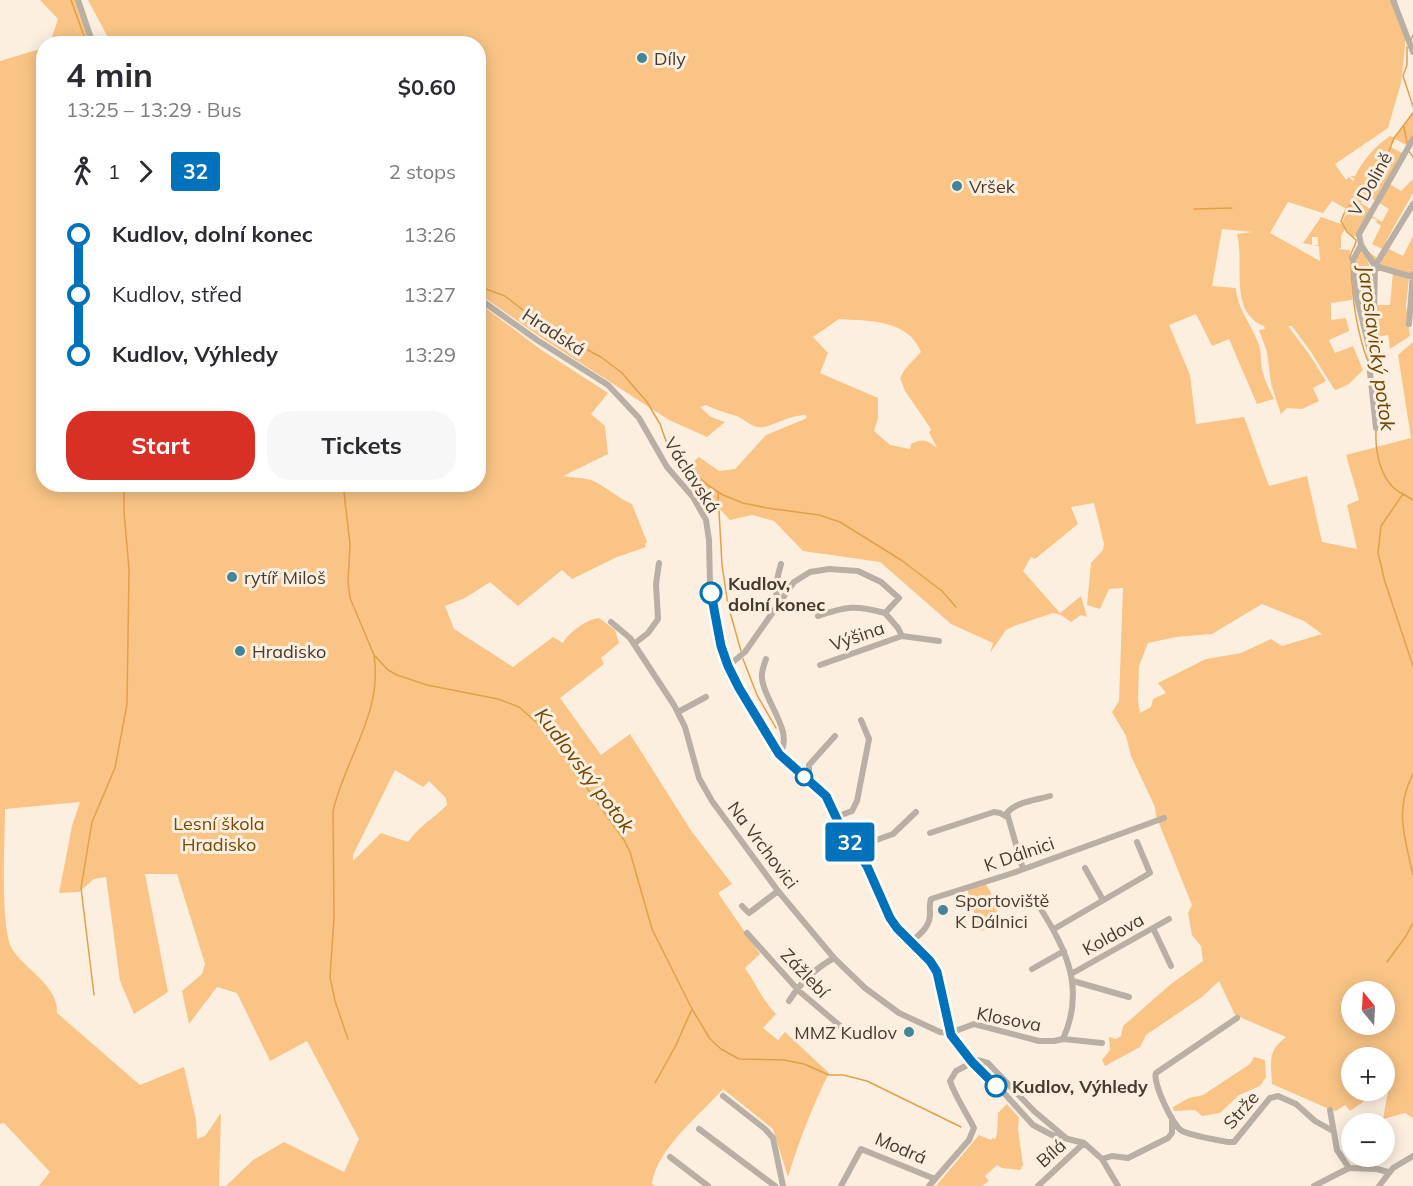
<!DOCTYPE html>
<html lang="en">
<head>
<meta charset="utf-8">
<style>
  body { margin:0; font-family:Mulish,sans-serif; background:#f7f7f7; color:#2b2b33; height:100vh; display:flex; flex-direction:column; font-size:22px; white-space:nowrap }
  * { box-sizing:border-box; margin:0 }
  p { font-size:20px; color:#7c7c81 }
  .icon { flex:none; width:33px; height:33px; fill:none; stroke:currentColor; stroke-width:2; stroke-linecap:round; stroke-linejoin:round }
  .map { position:relative; flex:1; overflow:hidden }
  .sheet { position:absolute; left:36px; top:36px; width:450px; height:456px; display:flex; flex-direction:column; background:#fff; border-radius:24px; box-shadow:0 3px 15px #0003 }
  .sheet>* { flex:none }
  .badge { padding:0 12px; border-radius:4px; font-size:21px; line-height:39px }
  .needle { width:39px; rotate:342deg }
  .fabs { position:absolute; left:1341px; top:981px; display:grid; gap:12px }
  .fabs a { display:grid; place-items:center; width:54px; height:54px; border-radius:50%; background:#fff; box-shadow:0 3px 15px #0003; font-size:30px }
  .map>.badge { position:absolute; translate:-50% -50%; box-shadow:0 0 0 3px #fff }
  .legs { display:flex; align-items:center; gap:9px; height:66px; padding:0 30px; font-size:20px }
  .legs p { margin-inline-start:auto }
  .summary { display:flex; align-items:center; justify-content:space-between; height:102px; padding:0 30px }
  h1 { font-size:33px; font-weight:700; line-height:45px }
  .button { display:flex; gap:12px; margin-top:auto; padding:12px 30px }
  .button a { flex:1; height:69px; border-radius:24px; background:#d93025; color:#fff; font-size:24px; font-weight:700; line-height:69px; text-align:center }
  .button a+a { background:#f7f7f7; color:#2b2b33 }
  ul { padding:0 30px; list-style:none }
  li { display:flex; align-items:center; gap:21px; height:60px; font-size:22px }
  li i { display:grid; place-items:center; width:9px; height:100%; margin:0 8px; background:currentColor }
  li i::after { content:''; width:15px; height:15px; margin:-8px; border:4px solid; border-radius:50%; background:#fff }
  li p { margin-inline-start:auto }
  li:first-child i { background:linear-gradient(#0000 50%,currentColor 0) }
  li:last-child i { background:linear-gradient(currentColor 50%,#0000 0) }
  .map>svg:first-child { display:block }
</style>
</head>
<body>
<div class="map">
<svg width="1413" height="1186" viewBox="0 0 1413 1186">
  <rect width="100%" height="100%" fill="#fdefe0"/>
  <path fill="#f9c486" fill-rule="evenodd" d="M40 0H76L91 43H50L58 19Z
    M88 0H1397L1406 36 1401 83 1388 128 1335 164 1346 180 1349 177 1353 181 1355 179 1350 176H1355C1363 160 1375 146 1390 136L1395 138 1413 111V139L1406 145 1395 139 1391 147 1404 154 1377 201 1362 194 1364 197 1361 203 1372 210 1357 237 1354 236 1355 239 1345 229 1341 236V248L1338 249 1350 250 1352 300 1331 303V320L1346 318 1349 331 1329 340 1335 353 1353 346 1363 370 1349 384 1336 390 1334 389 1311 352 1292 326H1288L1309 354 1326 381 1313 388 1319 401 1302 409 1287 408 1281 414 1271 384 1267 352 1259 330 1265 329 1264 326C1228 312 1245 263 1237 234L1252 232 1222 229 1212 286 1236 288C1237 309 1252 325 1259 345 1262 354 1260 364 1263 373 1265 382 1270 390 1274 399L1257 404 1229 339 1212 346 1196 314 1169 325 1190 375 1196 424 1244 417 1269 486 1307 476 1322 542 1357 549 1347 505 1359 500 1346 455 1411 438 1398 355 1413 342V1118L1405 1113 1383 1119 1389 1085 1385 1087 1384 1058H1352V1090L1379 1091 1350 1111 1345 1105 1336 1111 1329 1109 1272 1084C1271 1062 1267 1051 1286 1037L1235 1015 1219 981 1202 997 1146 1035 1140 1047 1105 1066 1102 1060 1110 1050 1109 1037 1116 1039 1121 1036 1123 1026 1171 984 1203 961 1201 946 1192 935 1188 913 1192 905 1156 816 1155 807 1131 756 1126 736 1112 712 1119 701 1123 588 1109 589 1100 609 1087 605 1091 563 1103 550 1104 544 1094 503 1071 507 1078 524 1035 559 1031 557 1023 571 1060 613 1081 596 1087 617 1081 615 1071 622 1061 615 1053 613 1014 626 1006 630 990 653 993 643 951 624 880 562 803 551 774 521 752 515 730 520 683 470 699 457 719 471 735 469 766 435 805 419 807 417 805 415C787 416 780 423 764 427 752 430 744 417 733 415 723 412 716 410 706 405L700 407 711 417 725 422 707 437 669 420 545 340 479 294 478 44 111 43ZM1332 201 1348 210 1341 224 1321 217 1303 243 1312 245V237H1318V245H1313L1319 246 1320 261 1270 233 1288 202 1323 213ZM839 319C868 321 908 319 921 352L905 369 900 378 905 391 929 426 931 430 929 432 937 448C927 440 923 438 911 444L910 449 890 445 874 431 878 418V398L820 373 828 353 813 337ZM1262 604 1304 621 1322 634 1282 646 1271 639 1241 653 1206 659 1158 683 1166 693 1153 699 1151 707 1140 713 1138 700 1139 666 1148 643 1176 637 1212 634ZM1352 992H1384V1024H1352Z
    M43 48 44 484H478L479 303 540 349 608 393 591 414 605 426 608 454 563 476C571 478 582 477 591 480 606 486 617 498 632 504L647 542 645 544 646 547 617 557 572 579 562 570 518 606 490 582 465 598 445 606 454 629 513 667 553 637 563 643C568 633 587 619 599 618L615 630 619 643 601 658 604 664 560 698 601 755 630 734 692 832 732 884 718 893 760 954 745 968C756 984 763 1001 776 1014L763 1028 778 1040 785 1032 829 1073C812 1107 799 1141 788 1177L773 1129 723 1089C700 1115 656 1149 652 1184L655 1186H226L253 1160 284 1142 344 1172 359 1139 307 1041 270 1061 237 993 217 987 189 1024 182 991 202 974 205 964 177 874H145L168 992 134 1014 120 981 106 877 94 879 79 892 59 893 72 826 80 802 5 809C5 840 0 921 11 947 22 968 59 985 57 1013L140 1085 184 1067 196 1120 197 1139 205 1136 221 1113 219 1186H39L50 1172 4 1123 0 1124V61ZM395 770 423 787 429 781 446 798 447 805C434 818 418 827 408 842L381 833 353 861V855Z
    M1413 179V193L1386 241 1389 243 1378 260H1372L1368 251 1377 258 1382 249 1372 244 1381 226 1376 222 1377 220 1373 218 1370 219 1372 216 1382 222 1389 209 1379 203 1390 184 1401 191Z
    M1413 236V270L1410 275 1378 264 1387 248 1403 256Z
    M1363 248 1373 276 1372 321 1364 322C1359 300 1351 271 1359 250Z
    M1393 272 1409 278 1406 305 1410 336 1390 349 1388 335 1377 337 1376 305H1390Z
    M985 883 990 891 1001 924 980 931 967 889Z
    M1254 1057 1265 1060 1266 1077 1260 1086 1239 1095 1220 1113 1202 1116 1195 1110 1174 1111 1173 1107 1189 1098 1203 1095 1250 1064Z
    M1007 1104 1019 1118 1018 1129 1023 1165 1020 1170 1002 1168 997 1165 985 1176 989 1181 982 1186H936L979 1135 991 1140 992 1138 995 1139 997 1134 998 1113Z"/>
  <g fill="none" stroke-linecap="round" stroke-linejoin="round">
    <path stroke="#e3a049" stroke-width="1.5" d="M71 0 87 44
      M1411 40 1413 35
      M1407 47V65L1403 76 1413 106
      M1404 127 1407 143
      M1409 151 1413 157
      M1194 209 1232 208
      M1350 259C1350 251 1356 247 1356 240L1347 232 1341 221 1346 209 1352 204 1363 186 1375 176 1386 159 1394 138 1413 113
      M1351 266C1352 299 1356 328 1367 359
      M478 286 505 296 546 328 601 357 622 373 647 402 660 424 666 441 678 459 709 486 723 495 743 503 767 508 819 515 840 522 901 560 942 591 956 607
      M1376 431C1375 453 1381 484 1403 494L1381 526 1378 553 1385 582 1413 666
      M343 484 350 544 348 582 350 598 374 655 388 670 397 675 427 685 498 699 519 707 536 722 562 753 624 840 630 852 652 929 692 1009 710 1039 721 1049 739 1059 784 1060 804 1064 829 1075H843L867 1081 961 1127
      M718 493 722 565 728 605 741 651
      M1403 494 1413 500
      M743 659 757 695 776 728
      M1413 774C1394 810 1405 838 1413 875
      M1387 962 1406 936 1413 923
      M94 995 81 888 92 822 115 768 127 704 129 569 124 512V484
      M348 1039 335 1001 330 977 334 918 333 811C346 756 383 713 374 655
      M655 1083 676 1045 692 1009"/>
    <path stroke="#b9afa4" stroke-width="6" d="M78 0 93 44
      M1393 0 1413 52
      M1413 139 1359 234 1361 245 1375 266 1413 277
      M1361 245 1353 260 1357 298 1370 351V372L1376 428
      M478 298 537 340 608 385 639 418 667 467 693 497 706 520 709 540 710 585 714 616 724 655 733 677 779 754 826 796 843 832 867 866 890 918 897 928 934 967 940 979 948 1025 953 1038 979 1070 1004 1093 1033 1125 1052 1135 1084 1143 1102 1159 1118 1186
      M1409 324 1413 274
      M1377 349 1374 317 1375 266 1413 204
      M780 602C772 592 778 576 781 564
      M885 613 898 628 902 636
      M818 616C847 606 855 605 885 613
      M611 622 630 638 674 705 685 727 699 778 712 801 778 891 834 958 865 988 899 1013 940 1032 950 1033 974 1024 1039 1041H1054L1063 1039 1102 1043
      M634 644 648 633 658 619 656 584 659 563
      M766 659C764 665 761 672 762 678 763 700 796 733 779 754
      M820 665 902 636 939 641
      M728 666 745 652 794 582 810 572 829 569 858 571 881 582 899 598 885 613
      M678 712 706 697
      M809 780V765L835 736
      M836 817 852 811 857 801 869 739 861 720
      M930 833 994 812 1000 813 1007 817
      M854 848 893 834 916 812
      M1085 868 1103 900
      M1023 869 1007 813C1015 802 1037 800 1050 796
      M1032 895C1062 942 1088 984 1063 1039
      M742 906 749 913 778 891
      M1153 928 1171 966
      M1054 929 1150 873 1137 842
      M747 933 799 991 845 1030
      M911 942C920 934 930 927 930 914 930 908 929 905 931 899L1013 873 1164 818
      M1032 969 1064 951
      M1071 974 1169 919
      M1073 981 1129 997
      M789 1001C801 982 814 969 834 958
      M1237 1018 1156 1073C1152 1082 1173 1126 1182 1131 1195 1137 1214 1139 1228 1142H1234L1270 1098 1278 1096 1296 1104 1315 1121 1333 1131
      M723 1096 765 1129 773 1138 783 1186
      M1330 1110 1337 1150 1349 1168
      M699 1129 775 1186
      M670 1157 708 1186
      M1102 1159 1112 1156 1128 1158 1168 1138 1172 1133V1120
      M841 1186 861 1149 935 1179
      M929 1186 969 1140 974 1128C966 1112 956 1098 950 1081L956 1071 977 1060 988 1063 1034 1111 1066 1138
      M1038 1186 1084 1143
      M1314 1186 1349 1168 1377 1169 1388 1172
      M1379 1186 1393 1168 1413 1156"/>
  </g>
  <g fill="none" stroke-linecap="round" stroke-linejoin="round">
    <g stroke="#fff" stroke-width="14">
      <path id="line-1" d="M711 593 721 646 728 666 739 688 779 754 826 796 843 832 867 866 890 918 897 928 930 961 937 972 951 1035 972 1062 996 1086"/>
    </g>
    <use href="#line-1" stroke="#0072bc" stroke-width="9"/>
  </g>
  <g fill="#448498" stroke="#fdefe0" stroke-width="2">
    <circle cx="642" cy="58" r="6"/>
    <circle cx="957" cy="186" r="6"/>
    <circle cx="232" cy="577" r="6"/>
    <circle cx="240" cy="651" r="6"/>
    <circle cx="943" cy="910" r="6"/>
    <circle cx="909" cy="1032" r="6"/>
  </g>
  <g fill="#fff" stroke="#0072bc" stroke-width="3">
    <circle cx="711" cy="593" r="10"/>
    <circle cx="804" cy="777" r="8"/>
    <circle cx="996" cy="1086" r="10"/>
  </g>
  <g text-anchor="middle" dominant-baseline="central" stroke-width="6" stroke-linejoin="round" paint-order="stroke">
    <g font-size="18" fill="#443b31" stroke="#fdefe0" text-anchor="start">
      <text x="654" y="58">Díly</text>
      <text x="969" y="186">Vršek</text>
      <text x="244" y="577">rytíř Miloš</text>
      <text x="252" y="651">Hradisko</text>
      <text x="955" y="900">Sportoviště<tspan x="955" dy="21">K Dálnici</tspan></text>
      <text x="897" y="1032" text-anchor="end">MMZ Kudlov</text>
    </g>
    <g font-size="18" fill="#443b31" stroke="#fdefe0">
      <text transform="translate(1370 184) rotate(-61)">V Dolině</text>
      <text transform="translate(554 332) rotate(33)">Hradská</text>
      <text transform="translate(692 475) rotate(57)">Václavská</text>
      <text transform="translate(857 636) rotate(-19)">Výšina</text>
      <text transform="translate(763 845) rotate(53)">Na Vrchovici</text>
      <text transform="translate(1019 854) rotate(-19)">K Dálnici</text>
      <text transform="translate(1113 934) rotate(-29)">Koldova</text>
      <text transform="translate(805 973) rotate(46)">Zážlebí</text>
      <text transform="translate(1009 1019) rotate(11)">Klosova</text>
      <text transform="translate(1241 1110) rotate(-49)">Strže</text>
      <text transform="translate(901 1148) rotate(23)">Modrá</text>
      <text transform="translate(1051 1153) rotate(-42)">Bílá</text>
    </g>
    <g font-size="18" font-weight="bold" fill="#443b31" stroke="#fdefe0" text-anchor="start">
      <text x="728" y="583">Kudlov,<tspan x="728" dy="21">dolní konec</tspan></text>
      <text x="1012" y="1086">Kudlov, Výhledy</text>
    </g>
    <g font-size="18" fill="#754a02" stroke="#fdefe0">
      <text x="219" y="823">Lesní škola<tspan x="219" dy="21">Hradisko</tspan></text>
    </g>
    <g font-size="20" font-style="italic" fill="#724600" stroke="#fdefe0">
      <text transform="translate(1377 348) rotate(82)">Jaroslavický potok</text>
      <text transform="translate(585 770) rotate(53)">Kudlovský potok</text>
    </g>
  </g>
</svg>
<div class="fabs">
<a><svg class="needle" viewBox="-14 -14 28 28"><path d="M0-13l5 13h-10z" fill="#e53935"/><path d="M0 13l5-13h-10z" fill="#7c7c81"/></svg></a>
<a>+</a>
<a>−</a>
</div>
<b class="badge" style="left:850px;top:842px;background:#0072bc;color:#fff">32</b>
<section class="sheet">
<div class="summary"><div><h1>4 min</h1><p>13:25 – 13:29 · Bus</p></div><b>$0.60</b></div>
<div class="legs"><svg class="icon" aria-label="walk" viewBox="0 0 24 24"><circle cx="13" cy="4" r="2"/><path d="M13 8l-2 6 4 7M11 14l-3 7M7 12l3-4h3l4 4"/></svg>1<svg class="icon" aria-label="forward" viewBox="0 0 24 24"><path d="M9 5l7 7-7 7"/></svg><b class="badge" style="background:#0072bc;color:#fff">32</b><p>2 stops</p></div>
<ul>
<li><i style="color:#0072bc"></i><b>Kudlov, dolní konec</b><p>13:26</p></li>
<li><i style="color:#0072bc"></i><span>Kudlov, střed</span><p>13:27</p></li>
<li><i style="color:#0072bc"></i><b>Kudlov, Výhledy</b><p>13:29</p></li>
</ul>
<div class="button"><a>Start</a><a>Tickets</a></div>
</section>
</div>
</body>
</html>
